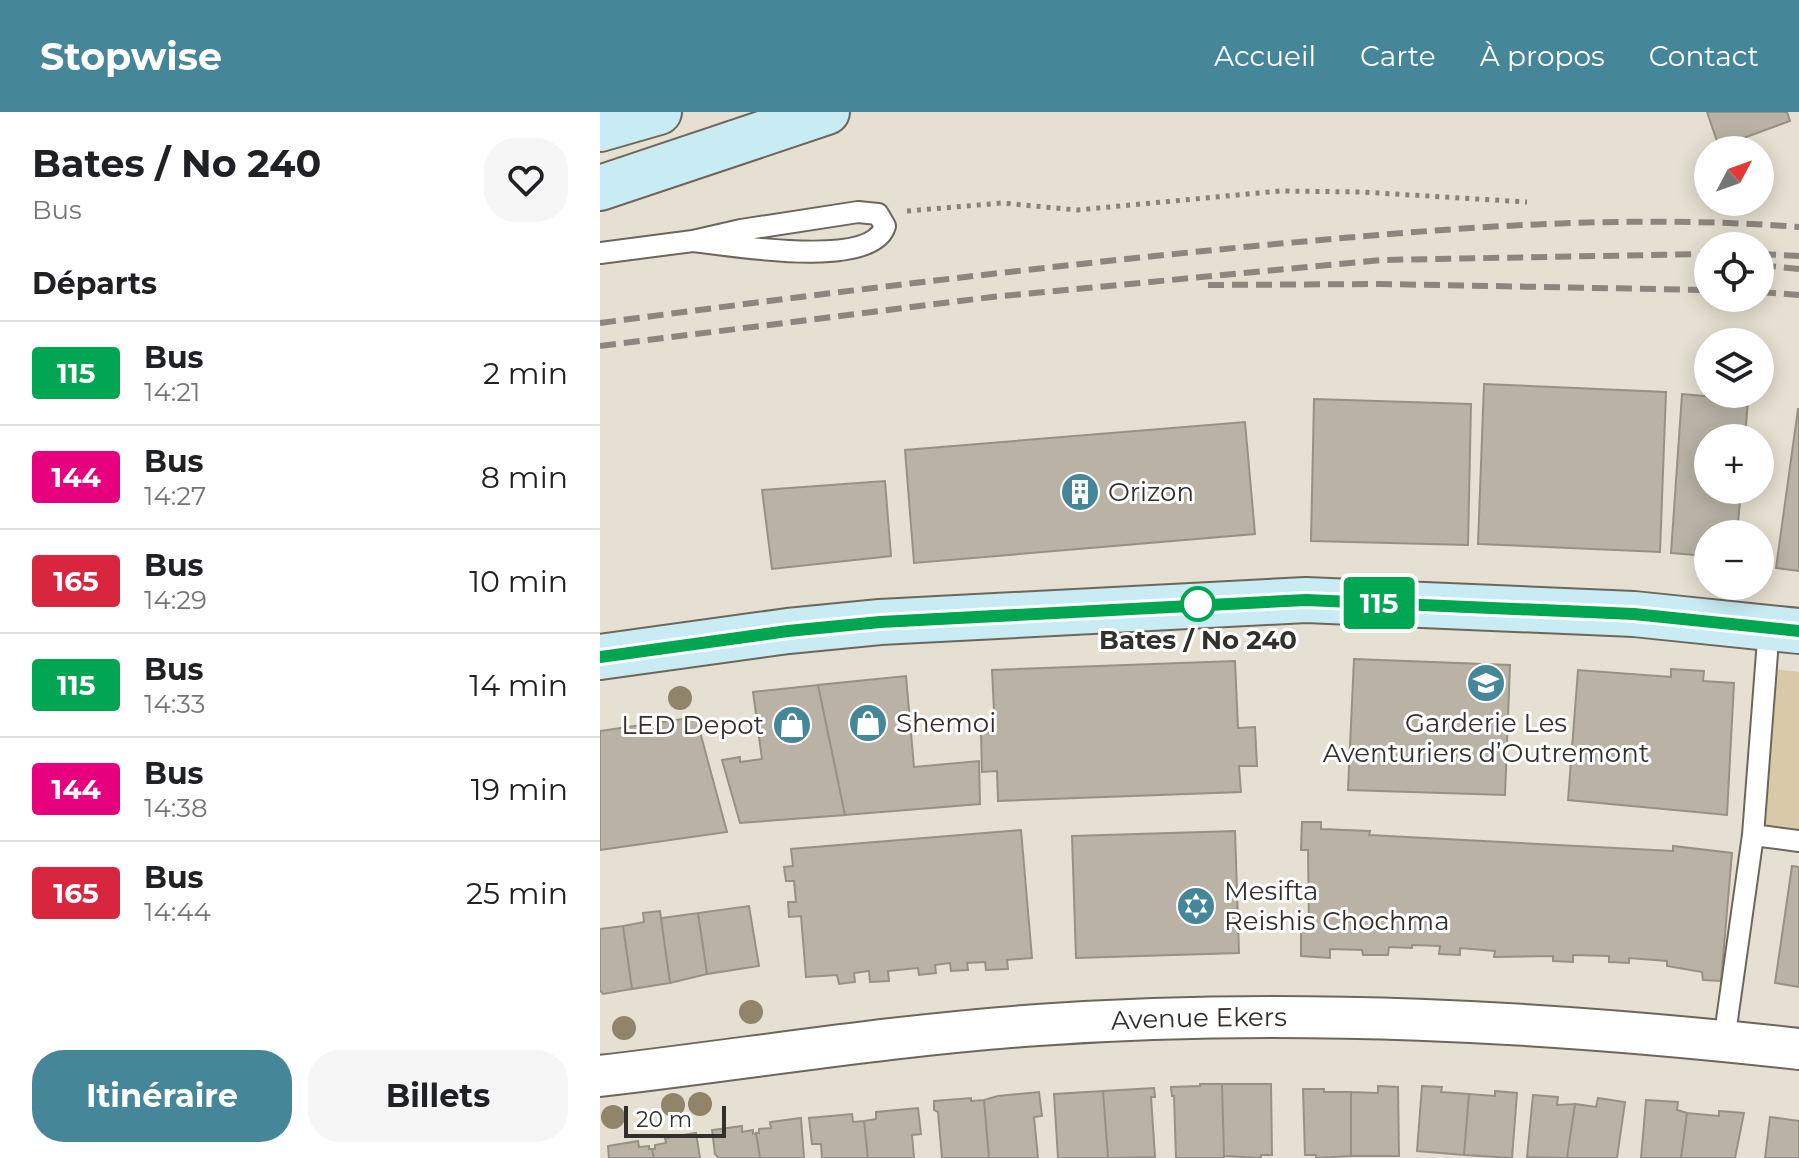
<!DOCTYPE html>
<html lang="fr">
<head>
<meta charset="utf-8">
<style>
  body { margin:0; font-family:Montserrat,sans-serif; background:#f6f6f6; color:#202124; height:100vh; display:flex; flex-direction:column; font-size:30px; white-space:nowrap }
  * { box-sizing:border-box; margin:0 }
  p { font-size:26px; color:#757577 }
  .icon { flex:none; width:44px; height:44px; fill:none; stroke:currentColor; stroke-width:2; stroke-linecap:round; stroke-linejoin:round }
  .map { position:relative; flex:1; overflow:hidden }
  .drawer { display:flex; flex-direction:column; background:#fff; width:600px }
  .drawer>* { flex:none }
  .badge { padding:0 16px; border-radius:6px; font-size:28px; line-height:52px }
  .needle { width:52px; rotate:49deg }
  .fabs { position:absolute; left:1094px; top:24px; display:grid; gap:16px }
  .fabs a { display:grid; place-items:center; width:80px; height:80px; border-radius:50%; background:#fff; box-shadow:0 4px 20px #0003; font-size:40px }
  .scale { position:absolute; left:24px; bottom:20px; width:102px; box-sizing:border-box; padding-left:8px; border:4px solid #33302b; border-top:0; font-size:22px; line-height:28px; white-space:nowrap; color:#33302b; -webkit-text-stroke:6px #fff; paint-order:stroke }
  .map>.badge { position:absolute; translate:-50% -50%; box-shadow:0 0 0 4px #fff }
  h2 { padding:0 32px; font-size:30px; line-height:72px }
  .round { display:grid; place-items:center; flex:none; width:84px; height:84px; border-radius:32px; background:#f6f6f6 }
  .overview { display:flex; align-items:center; justify-content:space-between; height:136px; padding:0 32px }
  h1 { font-size:38px; font-weight:700; line-height:60px }
  .action { display:flex; gap:16px; margin-top:auto; padding:16px 32px }
  .action a { flex:1; height:92px; border-radius:32px; background:#458799; color:#fff; font-size:32px; font-weight:700; line-height:92px; text-align:center }
  .action a+a { background:#f6f6f6; color:#202124 }
  ul { padding:0; list-style:none }
  li { display:flex; align-items:center; gap:24px; height:104px; padding:0 32px; border-top:2px solid #e0e0e0 }
  li div { flex:1 }
  li b { display:block; font-size:30px }
  li em { font-style:normal }
  li .badge { min-width:88px; font-weight:700; text-align:center }
  header { display:flex; align-items:center; gap:48px; box-sizing:border-box; height:112px; padding:0 40px; background:#458799; color:#fff }
  header strong { font-size:38px }
  nav { display:flex; gap:44px; margin-inline-start:auto; font-size:28px }
  main { display:flex; flex:1; min-height:0 }
  .map>svg:first-child { display:block }
</style>
</head>
<body>
<header>
<strong>Stopwise</strong>
<nav><a>Accueil</a><a>Carte</a><a>À propos</a><a>Contact</a></nav>
</header>
<main>
<section class="drawer">
<div class="overview"><div><h1>Bates / No 240</h1><p>Bus</p></div><a class="round"><svg class="icon" aria-label="heart" viewBox="0 0 24 24"><path d="M12 20l-8-8c-3-5 5-10 8-4 3-6 11-1 8 4z"/></svg></a></div>
<h2>Départs</h2>
<ul>
<li><span class="badge" style="background:#00a651;color:#fff">115</span><div><b>Bus</b><p>14:21</p></div><em>2 min</em></li>
<li><span class="badge" style="background:#e6007e;color:#fff">144</span><div><b>Bus</b><p>14:27</p></div><em>8 min</em></li>
<li><span class="badge" style="background:#d7263d;color:#fff">165</span><div><b>Bus</b><p>14:29</p></div><em>10 min</em></li>
<li><span class="badge" style="background:#00a651;color:#fff">115</span><div><b>Bus</b><p>14:33</p></div><em>14 min</em></li>
<li><span class="badge" style="background:#e6007e;color:#fff">144</span><div><b>Bus</b><p>14:38</p></div><em>19 min</em></li>
<li><span class="badge" style="background:#d7263d;color:#fff">165</span><div><b>Bus</b><p>14:44</p></div><em>25 min</em></li>
</ul>
<div class="action"><a>Itinéraire</a><a>Billets</a></div>
</section>
<div class="map">
<svg width="1199" height="1046" viewBox="0 0 1199 1046">
  <rect width="100%" height="100%" fill="#e6e0d2"/>
  <path fill="#d8caa9" d="M1165 556 1199 560V729L1153 723Z"/>
  <path fill="#b9b2a5" stroke="#979184" stroke-width="2" d="M1107 0H1187L1190 9 1119 35Z
    M884 272 1066 280 1060 440 878 432Z
    M1082 282 1148 288 1145 326H1108V378H1141L1137 422H1108V444L1071 441Z
    M714 287 871 292 868 433 711 429Z
    M1198 297H1199V459L1176 456Z
    M645 310 655 422 314 451 305 338Z
    M285 369 291 444 172 457 162 378Z
    M754 547 910 553 905 683 748 678Z
    M635 549 638 616 655 615 657 654H639L641 680 398 689 397 659 382 660 381 621 395 620 392 558Z
    M1071 557 1104 559 1103 569 1134 571 1127 703 968 688 978 558 1071 565Z
    M306 564 314 655 379 649 380 692 245 703 218 573Z
    M218 573 245 703 140 711 122 648 140 645V650L162 647 153 580Z
    M96 605 127 720 0 738V619Z
    M702 710H721V717L770 719 769 723 1073 739V734L1132 741 1121 869 1103 868 1102 860 1067 854V849L1029 846V851L1009 850V844L973 843V850L953 849V844L894 845 895 839 860 836V843L839 842 840 834 812 833V836L789 835 788 843H763L762 838 730 837V846L701 844V813H709L708 738H701Z
    M421 718 432 846 407 848 408 857 386 858 385 850 367 851 368 858 351 859 350 851 335 853 336 861 319 863 318 856 288 859 289 869 270 870 269 859 254 861 255 870 239 872 237 863 206 865 201 804 189 805 188 790H196L194 769H186L184 755 193 754 191 737Z
    M635 719 639 841 476 846 472 724Z
    M1192 754 1199 755V875L1175 871Z
    M149 794 159 854 107 862 98 801Z
    M60 799 70 871 32 877 23 814 44 810 43 801Z
    M98 801 107 862 70 871 61 806Z
    M23 814 32 877 3 882 0 878V817Z
    M600 972H622L624 1046H576L574 984H572L571 975 600 974Z
    M622 972H671L672 1043H661V1046L624 1044Z
    M778 974 798 975 799 1044H751V980L778 981Z
    M822 974 842 975 841 980 869 982 864 1043 817 1039Z
    M554 976 555 985H551L555 1045 508 1046 503 979Z
    M703 977H724V980H751V1044L716 1046V1043H705Z
    M503 979 508 1046H458L454 982Z
    M895 979 917 981 912 1046 864 1043 869 982 895 984Z
    M439 980 442 1004 434 1005 438 1046H389L384 988 398 984Z
    M933 983 958 985 957 993 975 992 967 1046 927 1045Z
    M371 986V989L384 988 389 1046H342L338 1000 334 998V989Z
    M998 986 1025 990 1017 1046H967L975 992 996 995Z
    M1046 988 1078 990 1077 998 1087 1001 1081 1046H1041Z
    M318 996 321 1022 312 1023 314 1046H268L264 1009 276 1007V1000Z
    M1119 999 1144 1001 1135 1046H1081L1087 1001 1119 1004Z
    M252 1002 253 1010 264 1009 268 1046H222L221 1032H212L209 1006Z
    M1170 1005 1199 1009V1046H1165Z
    M201 1006 204 1046H160L156 1021H159V1017L171 1016 170 1010Z
    M142 1014V1020L153 1018V1022L156 1021 160 1046H119L115 1042 112 1018Z
    M96 1021 100 1046H54L52 1037H55V1033L66 1031 65 1026Z
    M38 1029 39 1035 49 1034V1037H52L54 1046H9L8 1034Z"/>
  <g fill="none" stroke-linecap="round" stroke-linejoin="round">
    <g stroke="#6d675b" stroke-width="24">
      <path id="lane" d="M0 141 93 129 141 118 258 100 278 102 285 114C272 158 129 133 93 129
        M1153 723 1199 729
        M1124 929 1153 723 1169 515"/>
    </g>
    <g stroke="#6d675b" stroke-width="44">
      <g id="street">
        <path id="s1" d="M0 964C146 947 292 923 438 913 691 895 947 909 1199 937"/>
      </g>
    </g>
    <g stroke="#6d675b" stroke-width="48">
      <path id="secondary" d="M0 17 59 0
        M0 76 227 0
        M0 545 188 519 280 510 706 488 1034 502 1199 519"/>
    </g>
    <path stroke="#87837a" stroke-width="5" stroke-dasharray="4 6" stroke-linecap="butt" d="M307 99 402 91 477 98 680 79 761 80 927 90"/>
    <use href="#lane" stroke="#fff" stroke-width="20"/>
    <use href="#street" stroke="#fff" stroke-width="40"/>
    <use href="#secondary" stroke="#c8ebf4" stroke-width="44"/>
    <path stroke="#8c877e" stroke-width="6" stroke-dasharray="16 8" stroke-linecap="butt" d="M1160 142 1199 144
      M1160 153 1199 157
      M608 173 780 172 1108 178
      M1160 180 1199 183
      M0 211C218 182 436 155 655 134 838 117 1015 101 1199 115
      M0 234 392 185 781 148 1108 142"/>
  </g>
  <g fill="#90856a">
    <circle cx="80" cy="586" r="12"/>
    <circle cx="151" cy="900" r="12"/>
    <circle cx="24" cy="916" r="12"/>
    <circle cx="100" cy="992" r="12"/>
    <circle cx="73" cy="993" r="12"/>
    <circle cx="13" cy="1005" r="12"/>
  </g>
  <g fill="none" stroke-linecap="round" stroke-linejoin="round">
    <g stroke="#fff" stroke-width="18">
      <path id="line" d="M0 545 188 519 280 510 706 488 1034 502 1199 519"/>
    </g>
    <use href="#line" stroke="#00a651" stroke-width="12"/>
  </g>
  <defs>
    <g id="building-disc" transform="scale(2)"><circle r="9.5" fill="#458799" stroke="#fff"/><path d="M-4-6H4V6H1V3H-1V6H-4ZM-2.5-4.3h1.7v1.8h-1.7ZM.8-4.3h1.7v1.8H.8ZM-2.5-1h1.7V.8h-1.7ZM.8-1h1.7V.8H.8Z" fill="#fff"/></g>
    <g id="school-disc" transform="scale(2)"><circle r="9.5" fill="#458799" stroke="#fff"/><path d="M0-5L7-2L0 1L-7-2ZM-4 1L0 2.5L4 1V4Q0 6-4 4Z" fill="#fff"/></g>
    <g id="shop-disc" transform="scale(2)"><circle r="9.5" fill="#458799" stroke="#fff"/><path d="M-5-2.5h2.3a2.7 3.5 0 0 1 5.4 0H5L5.5 6h-11ZM-1.5-2.5h3a1.5 2.3 0 0 0-3 0Z" fill="#fff"/></g>
    <g id="synagogue-disc" transform="scale(2)"><circle r="9.5" fill="#458799" stroke="#fff"/><path d="M0-6.5L5.6 3.2H-5.6ZM0 6.5L5.6-3.2H-5.6Z" fill="#fff"/></g>
  </defs>
  <g fill-rule="evenodd">
    <use href="#building-disc" x="480" y="380"/>
    <use href="#school-disc" x="886" y="571"/>
    <use href="#shop-disc" x="268" y="611"/>
    <use href="#shop-disc" x="192" y="613"/>
    <use href="#synagogue-disc" x="596" y="794"/>
  </g>
  <circle fill="#fff" stroke="#00a651" stroke-width="4" cx="598" cy="492" r="16"/>
  <g text-anchor="middle" dominant-baseline="central" stroke-width="6" stroke-linejoin="round" paint-order="stroke">
    <g font-size="26" fill="#33302b" stroke="#fff" text-anchor="start">
      <text x="508" y="380">Orizon</text>
      <text x="296" y="611">Shemoi</text>
      <text x="886" y="611" text-anchor="middle">Garderie Les<tspan x="886" dy="30">Aventuriers d’Outremont</tspan></text>
      <text x="164" y="613" text-anchor="end">LED Depot</text>
      <text x="624" y="779">Mesifta<tspan x="624" dy="30">Reishis Chochma</tspan></text>
    </g>
    <g font-size="26" font-weight="bold" fill="#33302b" stroke="#fff">
      <text x="598" y="528">Bates / No 240</text>
    </g>
    <g font-size="26" fill="#33302b" stroke="#fff">
      <text stroke="none"><textPath href="#s1" startOffset="602">Avenue Ekers</textPath></text>
    </g>
  </g>
</svg>
<div class="fabs">
<a><svg class="needle" viewBox="-14 -14 28 28"><path d="M0-13l5 13h-10z" fill="#e53935"/><path d="M0 13l5-13h-10z" fill="#757577"/></svg></a>
<a><svg class="icon" aria-label="locate" viewBox="0 0 24 24"><circle cx="12" cy="12" r="6"/><path d="M12 2v4M12 18v4M2 12h4M18 12h4"/></svg></a>
<a><svg class="icon" aria-label="layers" viewBox="0 0 24 24"><path d="M12 4l9 5-9 5-9-5zM3 14l9 5 9-5"/></svg></a>
<a>+</a>
<a>−</a>
</div>
<div class="scale">20 m</div>
<b class="badge" style="left:779px;top:491px;background:#00a651;color:#fff">115</b>
</div>
</main>
</body>
</html>
